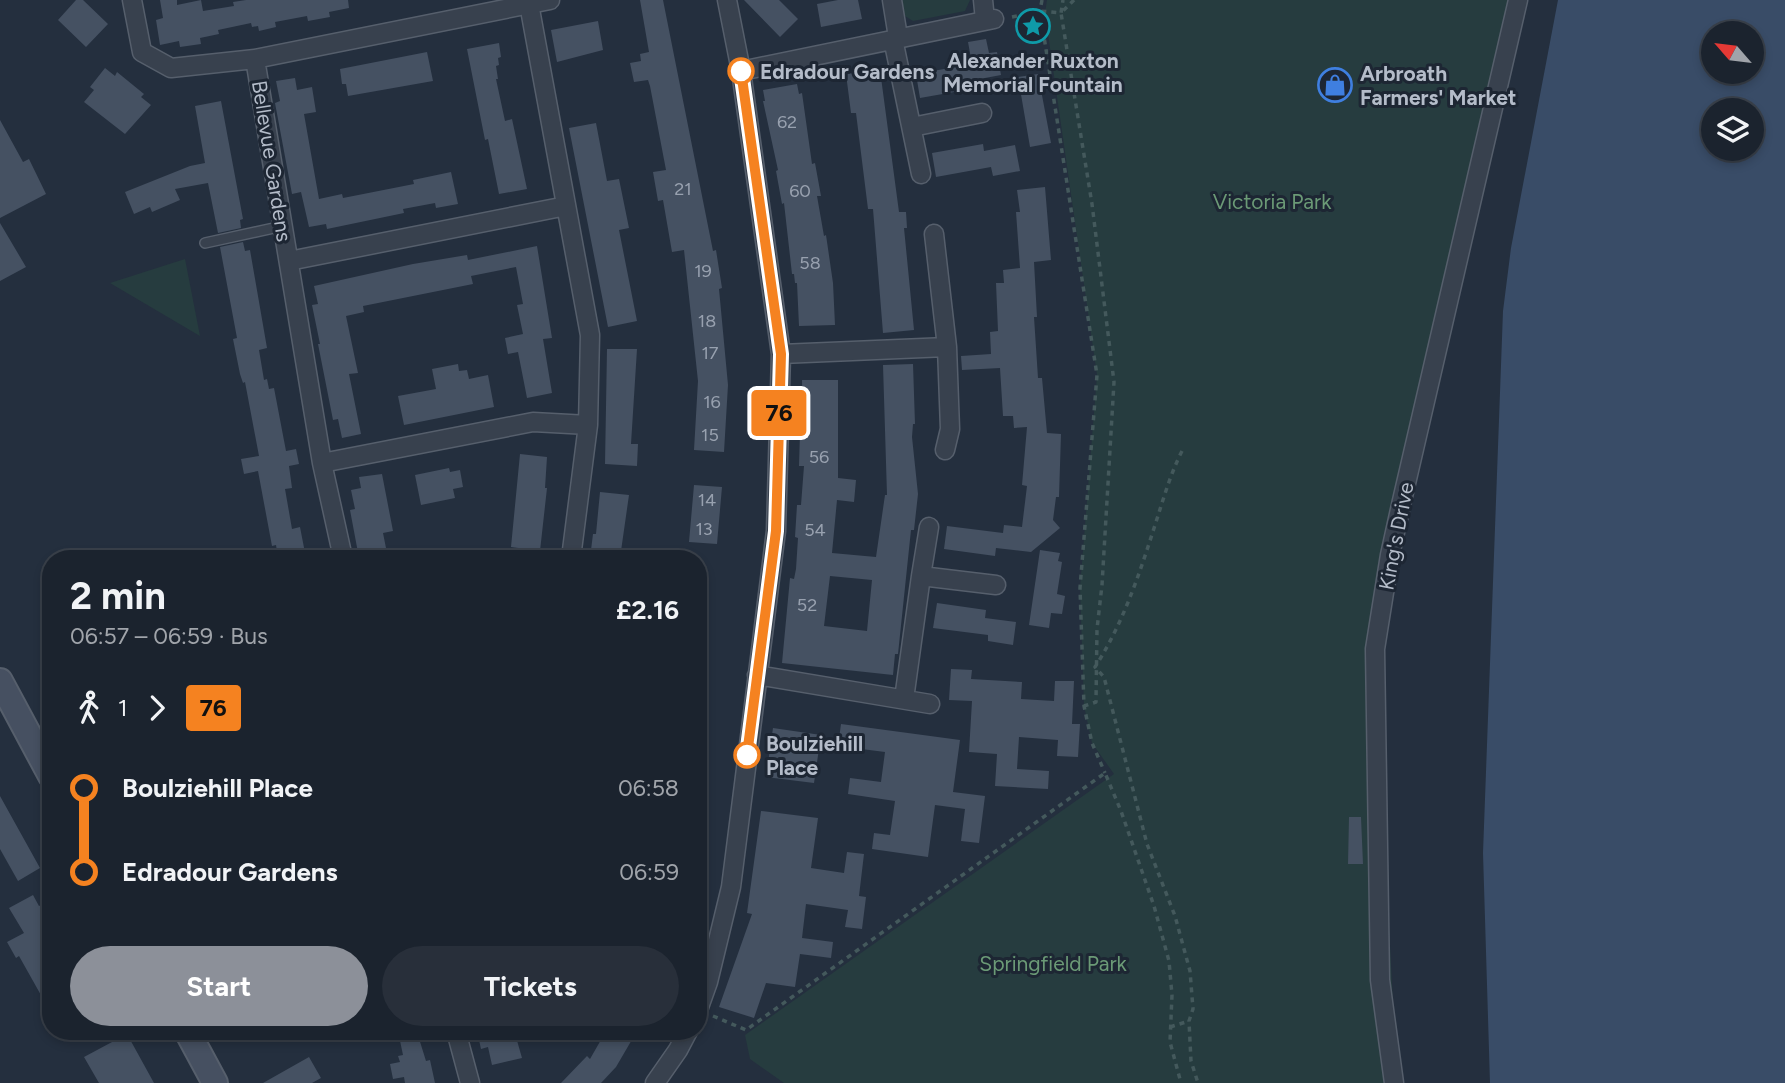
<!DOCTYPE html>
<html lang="en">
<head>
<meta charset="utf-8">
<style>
  body { margin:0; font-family:Figtree,sans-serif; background:#282f3a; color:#f1f3f6; height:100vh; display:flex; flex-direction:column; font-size:26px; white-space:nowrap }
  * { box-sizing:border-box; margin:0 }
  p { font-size:23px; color:#a0a4aa }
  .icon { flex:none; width:38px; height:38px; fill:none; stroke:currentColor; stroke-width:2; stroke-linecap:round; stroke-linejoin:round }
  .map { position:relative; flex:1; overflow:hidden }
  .details { position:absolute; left:42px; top:550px; width:665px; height:490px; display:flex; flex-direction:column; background:#1b232e; border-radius:28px; box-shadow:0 4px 10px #0003,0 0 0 2px #39404a }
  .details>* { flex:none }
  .badge { padding:0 14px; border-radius:5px; font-size:24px; line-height:46px }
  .needle { width:46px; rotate:298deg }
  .fabs { position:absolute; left:1701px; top:21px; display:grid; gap:14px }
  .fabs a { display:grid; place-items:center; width:63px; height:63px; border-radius:50%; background:#1b232e; box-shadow:0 4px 10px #0003,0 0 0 2px #39404a; font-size:35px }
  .map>.badge { position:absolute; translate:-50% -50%; box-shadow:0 0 0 4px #fff }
  .legs { display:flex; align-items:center; gap:10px; height:77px; padding:0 28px; font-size:23px }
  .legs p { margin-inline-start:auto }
  .headline { display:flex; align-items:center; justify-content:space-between; height:119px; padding:0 28px }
  h1 { font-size:38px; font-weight:700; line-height:52px }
  .button { display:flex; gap:14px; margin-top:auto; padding:14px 28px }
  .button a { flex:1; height:80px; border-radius:42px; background:#8c9099; color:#fff; font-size:28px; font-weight:700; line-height:80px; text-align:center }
  .button a+a { background:#282f3a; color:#f1f3f6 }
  ul { padding:0 28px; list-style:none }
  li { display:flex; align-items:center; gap:24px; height:84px; font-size:26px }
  li i { display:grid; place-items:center; width:10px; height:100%; margin:0 9px; background:currentColor }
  li i::after { content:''; width:18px; height:18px; margin:-9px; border:5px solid; border-radius:50%; background:#1b232e }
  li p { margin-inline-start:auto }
  li:first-child i { background:linear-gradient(#0000 50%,currentColor 0) }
  li:last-child i { background:linear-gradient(currentColor 50%,#0000 0) }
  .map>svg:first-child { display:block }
</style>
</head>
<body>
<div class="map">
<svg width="1785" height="1083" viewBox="0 0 1785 1083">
  <rect width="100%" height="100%" fill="#242f3e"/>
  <path fill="#263c3f" d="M897 0H970L965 11 913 21 905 16Z
    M1047 0H1520L1375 649 1397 1083H784L750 1059 745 1035 1114 774 1092 743 1084 706 1080 588 1097 375 1045 13Z
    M185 259 200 336 110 283Z"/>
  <path fill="#394c67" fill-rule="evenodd" d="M1558 0H1785V1083H1490L1483 853 1503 311 1511 248ZM1713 33H1752V72H1713ZM1713 110H1752V149H1713Z"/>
  <path fill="#455162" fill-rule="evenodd" d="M76 0H83L108 24 86 47 58 20Z
    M160 0H177V5L201 0 203 11 234 6 233 2 246 0H348L349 8 329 12 330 17 308 21 307 16 275 22 276 27 259 31 258 26 252 27 251 23 218 30 219 34 200 38 201 44 180 47 179 41 160 45 156 20 163 18Z
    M640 0H663L713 251 716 250 722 288 719 289 728 385 724 452 694 450 698 381 684 250 672 252 663 200 658 201 653 172 666 170 650 86 648 80 634 82 630 63 641 61 640 54 649 52Z
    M744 0H779L798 19 780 37Z
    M838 0H858L862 19 821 27 817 4Z
    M598 21 603 50 557 62 551 30Z
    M986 39 989 53 997 52 1001 75 969 81 971 89 920 98 916 74 972 64 968 42Z
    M499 43 501 57 498 58 499 65 496 66 498 79H496L505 121 512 119 527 189 499 194 488 139 485 140 467 49Z
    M427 52 433 81 348 96 346 84H342L340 69Z
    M105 68 115 76 117 72 144 94 141 97 151 105 125 134 84 102 94 90 90 87Z
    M880 70 899 212H906L907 228H904L914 330 883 333 873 209H868L856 113H851L846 74Z
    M1038 74 1051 143 1030 147 1018 77Z
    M295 78 297 90 312 87 316 112 304 114 319 199 342 194 343 198 414 184 413 180 451 172 458 204 436 208 435 203 403 209 404 213 327 229 326 224 309 227 301 192 292 194 275 103 280 101 276 81Z
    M797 84 799 94 802 93 812 164 815 163 821 196H817L824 236 826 235 833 283 835 325 799 326 797 283H795L794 274H792L784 203 782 204 776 171 778 170 763 101H765L763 90Z
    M221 101 243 219 240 220 241 228 218 233 208 183 175 189 180 200 152 212 150 207 134 214 125 192 190 166 205 163 195 106Z
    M0 120 23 162 29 159 46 194 0 218Z
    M596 123 607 181 619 179 629 228 619 230 637 321 608 327 569 128Z
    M983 144 984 151 1015 145 1020 171 993 176 991 167 936 177 932 153Z
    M1045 187 1051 260 1034 262 1037 317H1034L1038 378H1042L1047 433 1061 434 1059 497H1056L1053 520 1060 528 1031 552 996 548 995 556 944 549 947 526 1003 533 1004 525 1022 527 1027 486 1022 485 1027 427 1014 428 1013 416H1003L1000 368 962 370 961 356 991 354 990 332 998 331 996 283H1004L1003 270 1020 268 1016 212H1020L1017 190Z
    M0 223 26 267 0 281Z
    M243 242 245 251 250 250 267 348 259 350 264 380 267 379 269 389 274 388 286 451 296 449 299 464 289 466 292 488 285 489 292 529 300 527 306 558H278L276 545 272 546 258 471 244 474 241 459 259 456 245 382 243 383 240 374 233 339 237 338 220 247Z
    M537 246 552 338 543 339 552 393 527 398 518 352 508 354 505 338 523 334 517 305 523 304 516 267 471 276 473 284 363 306 364 312 346 316 358 373 349 374 361 434 342 438 338 419 333 420 318 344H320L312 305 318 304 314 286 413 264 467 255 468 260Z
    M607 349H637L631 444H638L637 466 605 464Z
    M458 364 459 371 467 370 469 379 488 375 494 407 404 425 398 396 436 389 432 369Z
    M913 364 915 424H913L912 437 918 494 914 530H911L898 654H895L893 675 782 663 790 578 794 579 796 569 798 538 795 537 797 505H801L804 466H799L800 433H803L802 380H838V478L856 480 854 502 837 500 832 553 876 557 885 495H887L883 365ZM830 576 872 580 867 631 824 626Z
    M520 454 547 457 545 488H547L540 551 511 547Z
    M449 468 450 472 460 470 463 487 453 489 455 498 421 505 415 475Z
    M382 474 393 531 383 533 388 558H359L350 510 355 509 351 490 361 488 359 477Z
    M694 485 722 487 717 544 689 542Z
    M600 492 629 495 620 558H590L593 534H596Z
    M1040 550 1060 553 1058 561 1062 562 1057 594 1065 596 1062 614 1051 613 1049 628 1029 625Z
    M937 603 986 610 985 618 1016 622 1013 645 988 641V635L933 628Z
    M951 669 972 670 971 679 1022 682 1021 699 1054 701 1055 681H1074L1072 724H1080L1078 757 1057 756 1058 740 1019 737 1017 769 1049 771 1048 789 995 786 997 754 969 752 972 701 949 700Z
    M841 724 960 740 953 792 985 796 979 843 961 841 965 809 935 805 928 857 872 849 874 833 890 835 895 801 848 794 850 778 881 782 885 752 838 746Z
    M773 728 821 735 814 783 766 777Z
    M0 796 40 868 18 881 0 849Z
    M761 811 818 818 811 868 844 873 847 852 864 854 859 896 866 897 862 929 845 927 848 910 806 904 802 938 833 942 831 958 800 954 795 987 766 983 754 1018 719 1007 752 914 747 913Z
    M1349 817H1361L1363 864H1348Z
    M33 895 39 906 51 900V1013L19 956 16 958 7 942 24 933 9 908Z
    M477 1031H503L506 1040 516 1037 522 1058 492 1065 488 1047 481 1049Z
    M606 1031H637L616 1067 601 1083H561L587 1056 590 1059Z
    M417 1032 426 1061 430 1060 435 1083H405L404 1077 393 1079 390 1064 400 1062 398 1056 403 1055 399 1036Z
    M127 1034 154 1083H99L84 1057Z
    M309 1057 321 1078 312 1083H263Z"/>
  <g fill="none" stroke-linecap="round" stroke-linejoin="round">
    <g stroke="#565f6c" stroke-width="12">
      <path id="lane" d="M205 243 283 226"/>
    </g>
    <g stroke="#565f6c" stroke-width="21">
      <path id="street" d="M132 0 142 52 171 68 255 59
        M892 0 898 37
        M983 0 985 20
        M529 4 590 335 588 425 571 558
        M893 39 921 174
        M741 71 994 19
        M912 127 982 113
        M934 234 947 347 950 429 945 450
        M289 261 566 206
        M781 354 947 347
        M322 463 533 422 588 425
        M343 558 322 463 255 59 550 0
        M921 576 929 527
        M757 675 930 704
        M904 699 921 576 996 585
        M698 1010 708 982 731 887 776 531 781 354 741 71 727 0
        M456 1031 470 1083
        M655 1083 678 1050 688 1031
        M1394 1083 1380 980 1375 649 1390 555 1401 505 1518 0"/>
    </g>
    <g stroke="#565f6c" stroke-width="28">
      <path id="secondary" d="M0 681 51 776
        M187 1031 215 1083"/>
    </g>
    <path stroke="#44595c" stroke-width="3.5" stroke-dasharray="5 5" stroke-linecap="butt" d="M1042 0 1040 11 1097 375 1080 588 1084 706 1092 743 1105 773
      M1074 0 1061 13 1092 204 1114 382 1102 585 1097 629 1096 702 1084 706
      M1012 17 1040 11 1061 13 1063 0
      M1182 451C1170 475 1164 497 1156 522 1140 572 1124 622 1095 667L1104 677 1147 844 1175 916 1190 971 1193 1009 1189 1021 1191 1061 1198 1083
      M713 1016 746 1030 1105 773 1121 811 1154 906 1169 961 1172 995 1170 1042 1181 1083
      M1170 1027 1189 1021"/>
    <use href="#lane" stroke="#38414e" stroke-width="9"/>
    <use href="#street" stroke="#38414e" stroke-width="18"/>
    <use href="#secondary" stroke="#465061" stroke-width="24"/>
  </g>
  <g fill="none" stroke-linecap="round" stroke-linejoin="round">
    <g stroke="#fff" stroke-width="16">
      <path id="line-1" d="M741 71 781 354 776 531 747 755"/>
    </g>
    <use href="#line-1" stroke="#f58220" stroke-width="10"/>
  </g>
  <defs>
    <g id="sight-ring" transform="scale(1.75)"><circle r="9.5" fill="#1d2633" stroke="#0f9aa8" stroke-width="1.5"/><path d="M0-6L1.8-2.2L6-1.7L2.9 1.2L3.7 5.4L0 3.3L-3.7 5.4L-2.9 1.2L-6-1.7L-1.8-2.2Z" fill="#0f9aa8"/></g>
    <g id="shop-ring" transform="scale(1.75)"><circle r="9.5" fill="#1d2633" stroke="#3f7fe0" stroke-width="1.5"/><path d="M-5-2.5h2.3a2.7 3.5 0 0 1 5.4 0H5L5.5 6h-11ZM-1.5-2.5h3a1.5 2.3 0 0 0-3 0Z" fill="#3f7fe0"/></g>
  </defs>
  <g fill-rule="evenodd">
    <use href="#sight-ring" x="1033" y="26"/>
    <use href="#shop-ring" x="1335" y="85"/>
  </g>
  <g fill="#fff" stroke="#f58220" stroke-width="3.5">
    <circle cx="741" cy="71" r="12"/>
    <circle cx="747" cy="755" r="12"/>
  </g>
  <g text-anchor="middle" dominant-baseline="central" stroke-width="6" stroke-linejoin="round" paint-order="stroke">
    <g font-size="18" fill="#98a1af">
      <text x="787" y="122">62</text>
      <text x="683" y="189">21</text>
      <text x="800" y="191">60</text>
      <text x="810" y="263">58</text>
      <text x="703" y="271">19</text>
      <text x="707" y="321">18</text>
      <text x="710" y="353">17</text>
      <text x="712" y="402">16</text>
      <text x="710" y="435">15</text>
      <text x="819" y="457">56</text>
      <text x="707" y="500">14</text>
      <text x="704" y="529">13</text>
      <text x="815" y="530">54</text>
      <text x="807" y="605">52</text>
    </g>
    <g font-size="21" font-weight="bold" fill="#b4bcc9" stroke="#1d2633">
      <text x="1033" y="60">Alexander Ruxton<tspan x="1033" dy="24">Memorial Fountain</tspan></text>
      <text x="1360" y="73" text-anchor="start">Arbroath<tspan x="1360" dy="24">Farmers' Market</tspan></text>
    </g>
    <g font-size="21" font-weight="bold" fill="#b4bcc9" stroke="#1d2633" text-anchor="start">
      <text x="760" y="71">Edradour Gardens</text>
      <text x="766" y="743">Boulziehill<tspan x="766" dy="24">Place</tspan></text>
    </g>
    <g font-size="21" fill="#b4bcc9" stroke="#1d2633">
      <text transform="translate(272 161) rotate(81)">Bellevue Gardens</text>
      <text transform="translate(1396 536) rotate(-79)">King's Drive</text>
    </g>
    <g font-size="21" fill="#6b9a76" stroke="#1d2633">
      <text x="1272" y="201">Victoria Park</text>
      <text x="1053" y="963">Springfield Park</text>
    </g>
  </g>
</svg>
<div class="fabs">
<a><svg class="needle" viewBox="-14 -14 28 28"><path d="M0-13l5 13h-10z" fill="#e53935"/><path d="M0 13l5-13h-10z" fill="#a0a4aa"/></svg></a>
<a><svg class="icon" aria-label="layers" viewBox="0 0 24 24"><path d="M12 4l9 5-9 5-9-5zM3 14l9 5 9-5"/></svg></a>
</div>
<b class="badge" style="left:779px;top:413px;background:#f58220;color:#111">76</b>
<section class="details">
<div class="headline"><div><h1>2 min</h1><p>06:57 – 06:59 · Bus</p></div><b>£2.16</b></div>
<div class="legs"><svg class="icon" aria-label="walk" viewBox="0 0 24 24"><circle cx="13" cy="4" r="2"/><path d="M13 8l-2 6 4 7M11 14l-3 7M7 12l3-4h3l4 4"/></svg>1<svg class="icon" aria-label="forward" viewBox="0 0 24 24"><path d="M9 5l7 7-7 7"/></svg><b class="badge" style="background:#f58220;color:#111">76</b></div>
<ul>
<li><i style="color:#f58220"></i><b>Boulziehill Place</b><p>06:58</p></li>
<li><i style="color:#f58220"></i><b>Edradour Gardens</b><p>06:59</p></li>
</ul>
<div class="button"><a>Start</a><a>Tickets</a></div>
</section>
</div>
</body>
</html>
